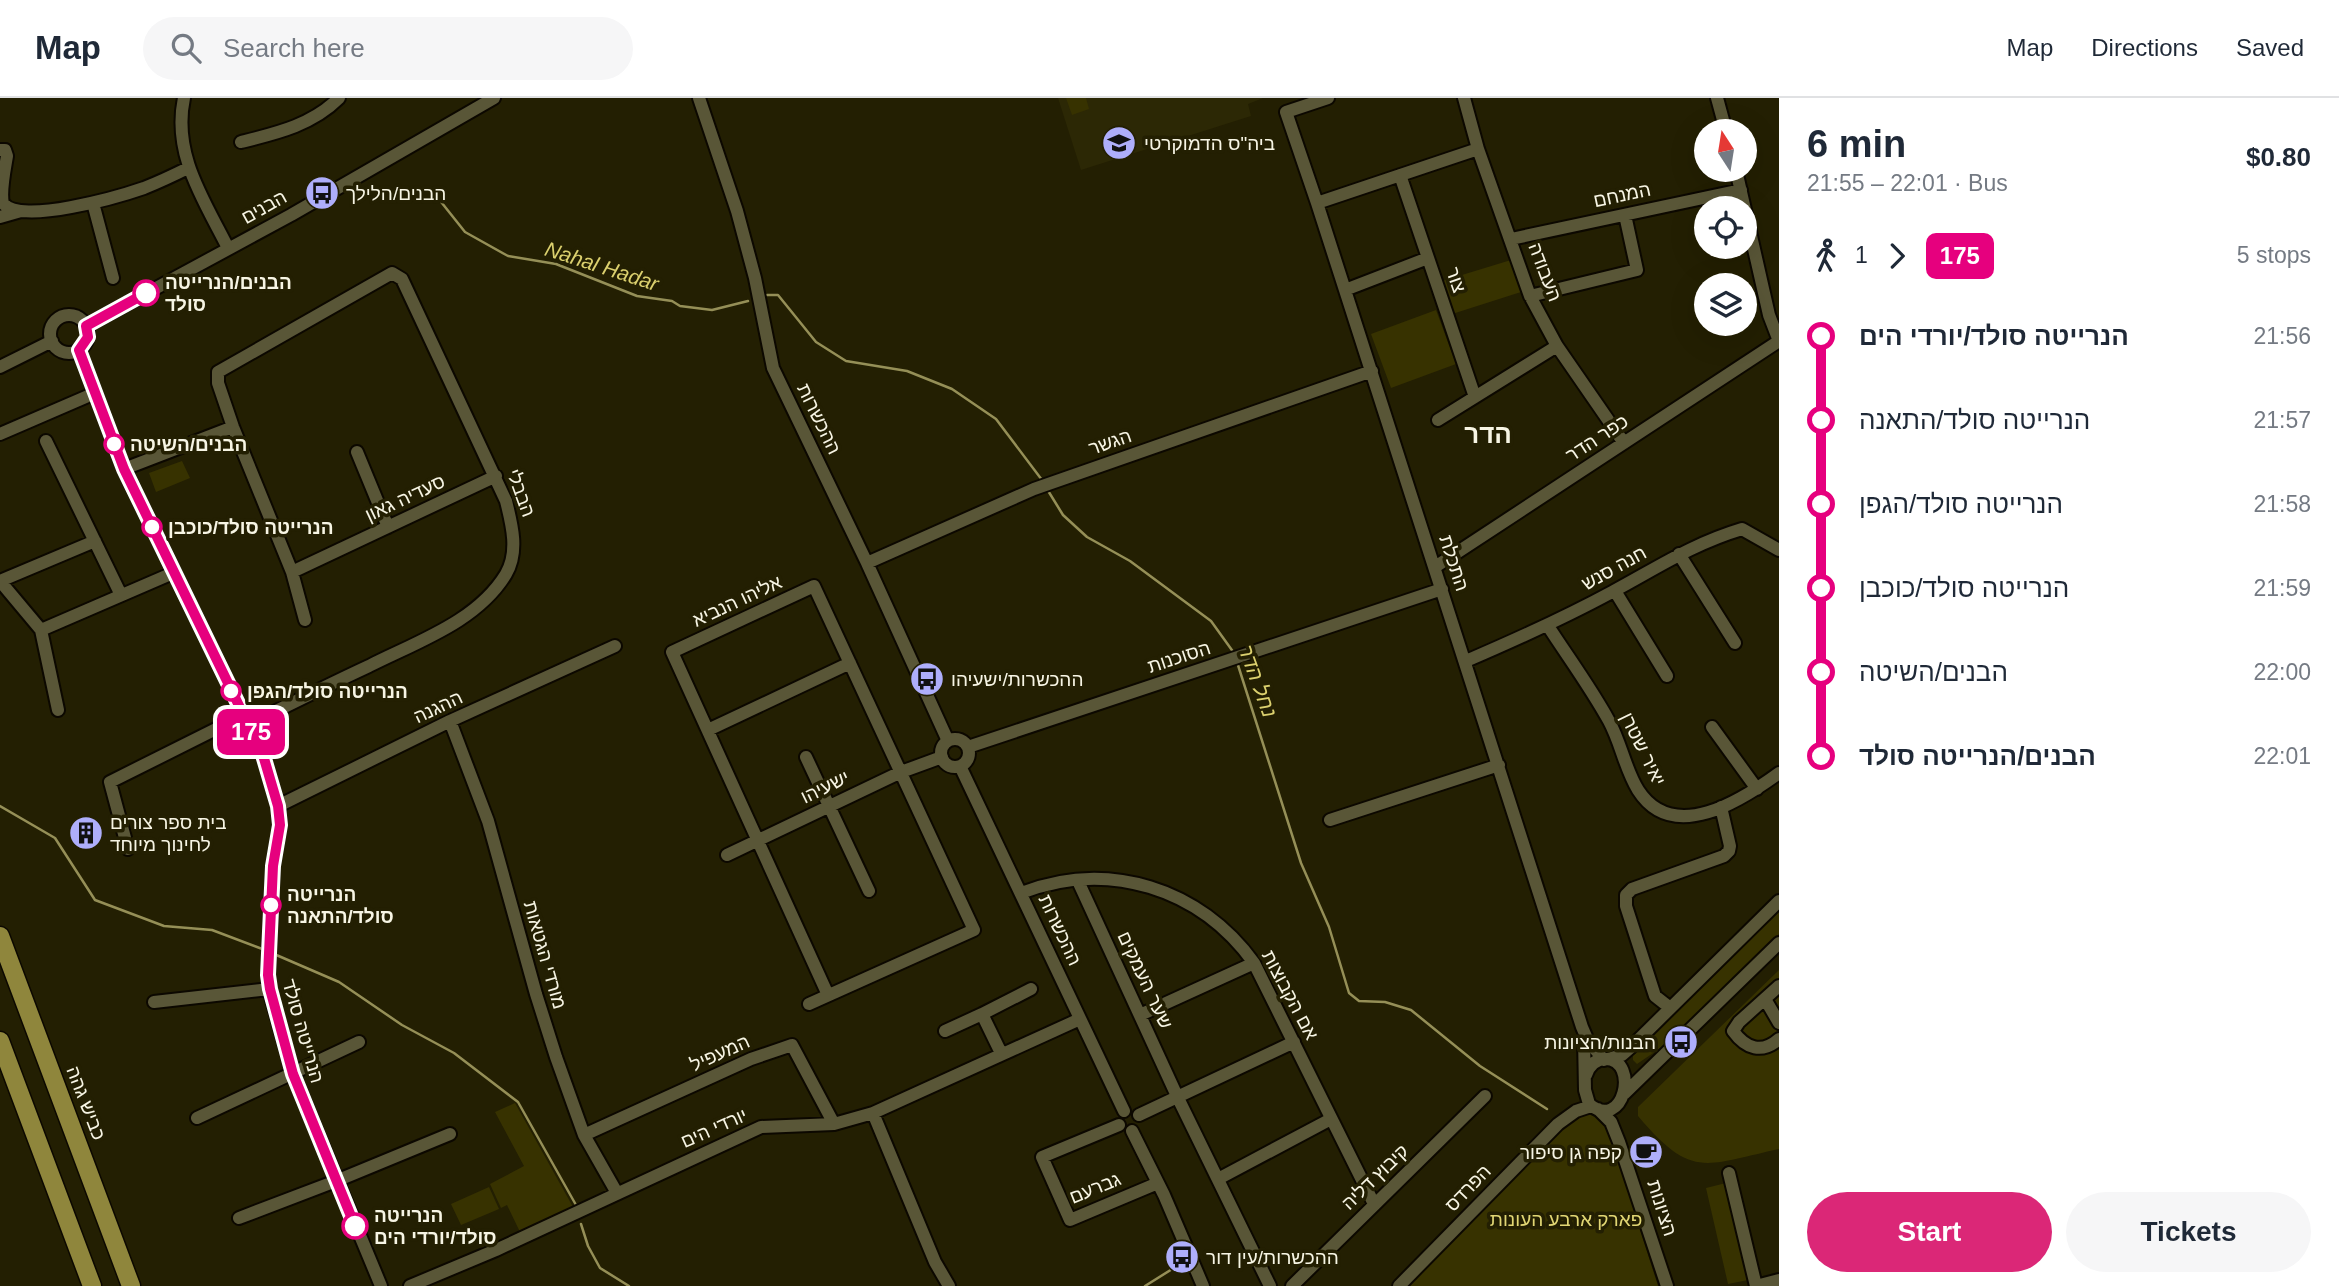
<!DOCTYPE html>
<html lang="en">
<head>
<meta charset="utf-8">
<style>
  body { margin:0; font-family:Arial,Heebo,sans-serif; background:#f6f6f7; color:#1f2937; height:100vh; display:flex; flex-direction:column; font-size:26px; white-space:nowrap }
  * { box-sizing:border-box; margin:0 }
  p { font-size:23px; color:#747a83 }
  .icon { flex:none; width:38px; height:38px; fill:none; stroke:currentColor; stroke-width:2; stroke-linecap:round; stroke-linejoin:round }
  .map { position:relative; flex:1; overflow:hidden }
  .side { display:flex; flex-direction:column; background:#fff; width:560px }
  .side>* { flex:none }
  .badge { padding:0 14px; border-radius:10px; font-size:24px; line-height:46px }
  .needle { width:46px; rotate:348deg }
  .fabs { position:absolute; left:1694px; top:21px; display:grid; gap:14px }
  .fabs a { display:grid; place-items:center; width:63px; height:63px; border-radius:50%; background:#fff; box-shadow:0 7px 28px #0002; font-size:35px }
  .map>.badge { position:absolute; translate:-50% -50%; box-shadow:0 0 0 4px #fff }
  .legs { display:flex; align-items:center; gap:10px; height:77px; padding:0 28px; font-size:23px }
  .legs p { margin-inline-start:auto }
  .summary { display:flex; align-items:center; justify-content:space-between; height:119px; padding:0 28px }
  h1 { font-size:38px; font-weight:800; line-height:52px }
  .action { display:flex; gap:14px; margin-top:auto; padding:14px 28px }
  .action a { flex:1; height:80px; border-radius:42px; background:#db2777; color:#fff; font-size:28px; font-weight:800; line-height:80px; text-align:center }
  .action a+a { background:#f6f6f7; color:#1f2937 }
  ul { padding:0 28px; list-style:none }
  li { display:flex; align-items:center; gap:24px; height:84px; font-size:26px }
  li i { display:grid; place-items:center; width:10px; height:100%; margin:0 9px; background:currentColor }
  li i::after { content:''; width:18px; height:18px; margin:-9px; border:5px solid; border-radius:50%; background:#fff }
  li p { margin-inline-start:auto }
  li:first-child i { background:linear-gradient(#0000 50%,currentColor 0) }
  li:last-child i { background:linear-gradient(currentColor 50%,#0000 0) }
  header { display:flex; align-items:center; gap:42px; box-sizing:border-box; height:98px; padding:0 35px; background:#fff; border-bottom:2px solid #e0e1e3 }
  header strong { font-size:33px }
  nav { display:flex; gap:38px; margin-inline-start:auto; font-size:24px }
  .search { width:490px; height:63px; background:#f6f6f7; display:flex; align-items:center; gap:18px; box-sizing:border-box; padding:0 24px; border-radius:38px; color:#747a83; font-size:26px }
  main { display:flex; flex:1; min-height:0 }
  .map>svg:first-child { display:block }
</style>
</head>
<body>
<header>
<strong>Map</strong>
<div class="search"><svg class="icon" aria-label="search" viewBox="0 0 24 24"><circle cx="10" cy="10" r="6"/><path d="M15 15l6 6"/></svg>Search here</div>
<nav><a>Map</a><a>Directions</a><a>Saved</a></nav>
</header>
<main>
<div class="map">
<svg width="1779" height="1188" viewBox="0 0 1779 1188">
  <rect width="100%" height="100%" fill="#231f02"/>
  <path fill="#2c2805" d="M1058 0H1263L1248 6 1251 18 1081 72Z"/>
  <path fill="#373200" d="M1066 0H1086L1089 11 1072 17Z
    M1511 162 1521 194 1449 217 1439 184Z
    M1436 212 1456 266 1391 290 1371 236Z
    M182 363 190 380 156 394 149 375Z
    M1779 811V836L1665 947 1637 966 1633 962V957L1637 951Z
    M1779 872V1051C1705 1067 1692 1082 1638 1018V1009Z
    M515 1005 573 1109 520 1134 507 1107 501 1110 490 1086 524 1068 495 1014Z
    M1586 1016 1596 1018 1608 1031 1658 1188H1407L1555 1035Z
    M1726 1085 1748 1182 1728 1186 1706 1090Z
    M489 1089 499 1111 461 1127 451 1106Z"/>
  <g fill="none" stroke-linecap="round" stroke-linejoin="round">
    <path stroke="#958f57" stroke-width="2.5" d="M430 90 465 134 508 158 556 166 637 198 672 203 680 208 712 212 748 203
      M767 197H778L816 244 846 263 907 273 952 291 996 321 1042 382
      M1047 391 1063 417 1087 439 1130 463 1211 523 1234 555
      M1237 564 1301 765 1329 829 1349 895 1359 903 1385 904 1411 912 1480 968 1547 1011
      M0 708 55 740 95 802 164 828 212 832 265 852
      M274 856 339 884 402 927 454 955 518 1004 576 1107
      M581 1126 588 1148 600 1170 629 1188
      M1145 1188 1177 1168"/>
    <g stroke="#0c0800" stroke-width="16">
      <path id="minor" d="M184 0C172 56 204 102 228 150
        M699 0 737 113 755 180 773 270 867 465 948 643
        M1328 0 1286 14 1317 105 1582 929 1588 943 1604 962
        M1464 0 1478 51 1530 198 1557 248 1624 345
        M1717 0 1726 33
        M241 44C277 35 312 27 339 0
        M0 52H5L7 58C5 70 0 94 3 105 19 128 121 98 144 90 159 84 174 77 188 70
        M1736 72 1769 217 1779 243
        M1400 77 1475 299
        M93 105 113 180
        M1317 105 1478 51
        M0 119 21 113
        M1511 141 1741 92
        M1345 192 1428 160
        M1530 198 1637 172 1625 117
        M50 236a19 19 0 1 1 38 0a19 19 0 1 1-38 0Z
        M86 228 291 117 494 0
        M79 252 124 371 263 657 278 708 280 727 273 768 268 877 269 891 293 976 381 1188
        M0 269 52 243
        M1438 322 1557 248
        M0 336 95 295
        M46 343 121 497
        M357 354 388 429
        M124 371 233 329
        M1679 456 1735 545
        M867 465 1034 391 1372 273
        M1435 469 1779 243
        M292 474 496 378
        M1615 493 1667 578
        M1548 528C1568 559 1591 590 1609 623 1621 645 1625 671 1638 692 1673 747 1742 702 1779 675
        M41 532 173 475
        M1466 563C1515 542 1564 520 1612 494 1657 470 1692 446 1742 431L1779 452
        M58 612 41 532 0 483 95 443
        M450 623 488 723 536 896 556 959 584 1037 617 1095
        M248 627C288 607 328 587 369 568 416 544 477 524 506 476 519 454 512 427 506 403L402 181 392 175 218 274V285L233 329 292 474 305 522
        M1712 629 1757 691
        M708 632 850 565
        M941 655a14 14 0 1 1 28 0a14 14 0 1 1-28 0Z
        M968 649 1442 491
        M806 659 869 793
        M960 668 1124 1013
        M278 708 450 623 615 548
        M1330 722 1499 667
        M128 751 110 684 242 618
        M727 757 901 674 942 659
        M1078 783 1177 998 1270 1188
        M1021 795C1108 761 1200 790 1254 865L1374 1106
        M1779 888 1739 924 1733 933C1746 951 1762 956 1779 941
        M1765 901 1779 925
        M154 904 269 891
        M809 906 974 832 814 488 672 554 828 897
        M1669 909 1655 898 1626 808V797L1632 791 1724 758 1729 753 1730 748 1721 709
        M1140 917 1254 865
        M945 933 982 916
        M1584 940 1585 992 1589 1006C1624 1035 1640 962 1606 961 1595 961 1589 968 1586 977
        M1001 955 982 916 1031 891
        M1608 961 1622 957 1630 950 1779 803
        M1624 996 1779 845
        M1598 1011 1611 1024 1619 1044 1667 1188
        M873 1015 935 1164 949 1188
        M1139 1017 1294 944
        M197 1020 359 944
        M1119 1027 1042 1059 1070 1122 1158 1085
        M1132 1033 1164 1097 1203 1188
        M584 1037 751 961 792 947 834 1026
        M1729 1075 1756 1188
        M1218 1081 1331 1021
        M239 1120 336 1083 450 1036
        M410 1188 496 1152 761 1029 834 1026 873 1015 1080 921
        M1292 1188 1485 998
        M1399 1188 1558 1026 1576 1013 1591 1008
        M1756 1188 1779 1182"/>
    </g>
    <g stroke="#0c0800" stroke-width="21">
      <path id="highway" d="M0 838 131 1188
        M0 943 92 1188"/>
    </g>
    <use href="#minor" stroke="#595637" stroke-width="12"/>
    <use href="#highway" stroke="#8f863c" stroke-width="18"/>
  </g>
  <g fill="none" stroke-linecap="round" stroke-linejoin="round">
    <g stroke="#fff" stroke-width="16">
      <path id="line-1" d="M146 195 86 228 88 239 79 252 124 371 263 657 278 708 280 727 273 768 268 877 270 891 293 976 355 1128"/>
    </g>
    <use href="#line-1" stroke="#e6007e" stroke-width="10"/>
  </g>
  <defs>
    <g id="school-disc" transform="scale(1.75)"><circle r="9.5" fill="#aeaefb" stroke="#231f02"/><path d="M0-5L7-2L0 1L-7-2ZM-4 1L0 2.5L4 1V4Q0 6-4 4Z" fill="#111"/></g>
    <g id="bus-disc" transform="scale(1.75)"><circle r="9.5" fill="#aeaefb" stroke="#231f02"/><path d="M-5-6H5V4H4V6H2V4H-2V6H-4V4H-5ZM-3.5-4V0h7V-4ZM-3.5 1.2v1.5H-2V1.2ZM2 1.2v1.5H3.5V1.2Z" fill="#111"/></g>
    <g id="building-disc" transform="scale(1.75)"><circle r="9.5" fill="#aeaefb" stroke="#231f02"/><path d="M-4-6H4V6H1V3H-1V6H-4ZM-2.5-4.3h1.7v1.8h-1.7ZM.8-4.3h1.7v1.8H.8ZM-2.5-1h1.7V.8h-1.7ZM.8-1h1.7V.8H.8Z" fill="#111"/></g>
    <g id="cafe-disc" transform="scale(1.75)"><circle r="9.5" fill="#aeaefb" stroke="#231f02"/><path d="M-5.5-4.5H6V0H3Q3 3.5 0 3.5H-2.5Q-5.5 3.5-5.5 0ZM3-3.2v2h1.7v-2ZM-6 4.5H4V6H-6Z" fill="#111"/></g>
  </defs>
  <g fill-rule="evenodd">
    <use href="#school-disc" x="1119" y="45"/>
    <use href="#bus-disc" x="322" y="95"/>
    <use href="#bus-disc" x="927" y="581"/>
    <use href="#building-disc" x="86" y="735"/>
    <use href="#bus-disc" x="1681" y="944"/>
    <use href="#cafe-disc" x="1646" y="1054"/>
    <use href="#bus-disc" x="1182" y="1159"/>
  </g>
  <g fill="#fff" stroke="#e6007e" stroke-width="3.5">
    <circle cx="146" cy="195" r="12"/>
    <circle cx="114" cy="346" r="9"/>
    <circle cx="152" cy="429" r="9"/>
    <circle cx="231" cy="593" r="9"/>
    <circle cx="271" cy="807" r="9"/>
    <circle cx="355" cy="1128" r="12"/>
  </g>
  <g text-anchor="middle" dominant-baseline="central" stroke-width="7" stroke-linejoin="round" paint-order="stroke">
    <g font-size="19" fill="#f7f5e4" stroke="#231f02" text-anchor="start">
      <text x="1144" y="45">ביה"ס הדמוקרטי</text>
      <text x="346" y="95">הבנים/הלילך</text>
      <text x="951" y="581">ההכשרות/ישעיהו</text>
      <text x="110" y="724">בית ספר צורים<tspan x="110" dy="22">לחינוך מיוחד</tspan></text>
      <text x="1656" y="944" text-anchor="end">הבנות/הציונות</text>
      <text x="1622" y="1054" text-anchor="end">קפה גן סיפור</text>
      <text x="1206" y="1159">ההכשרות/עין דור</text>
    </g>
    <g font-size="19" fill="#f7f5e4" stroke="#231f02">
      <text transform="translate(1622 97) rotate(-12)">המנחם</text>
      <text transform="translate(264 109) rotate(-29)">הבנים</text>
      <text transform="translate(1545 174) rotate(69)">העבודה</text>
      <text transform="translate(1456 182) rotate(71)">צור</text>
      <text transform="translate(819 321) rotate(64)">ההכשרות</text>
      <text transform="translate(1597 340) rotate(-33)">כפר הדר</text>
      <text transform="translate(1110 344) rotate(-19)">הגשר</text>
      <text transform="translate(521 395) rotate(70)">הבבלי</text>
      <text transform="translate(405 400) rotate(-25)">סעדיה גאון</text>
      <text transform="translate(1454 465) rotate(72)">התכלת</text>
      <text transform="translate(1614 470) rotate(-29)">חנה סנש</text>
      <text transform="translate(737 503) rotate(-25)">אליהו הנביא</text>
      <text transform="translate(1179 559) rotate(-18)">הסוכנות</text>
      <text transform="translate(438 609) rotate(-25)">ההגנה</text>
      <text transform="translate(1643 651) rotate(64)">יאיר שטרן</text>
      <text transform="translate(825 689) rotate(-26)">ישעיהו</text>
      <text transform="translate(1060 832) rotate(65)">ההכשרות</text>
      <text transform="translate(545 857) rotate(74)">מורדי הגטאות</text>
      <text transform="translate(1145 882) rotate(65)">שער העמקים</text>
      <text transform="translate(1290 897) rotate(62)">אם הקבוצות</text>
      <text transform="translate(303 933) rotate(74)">הנרייטה סולד</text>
      <text transform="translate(720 955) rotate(-24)">המעפיל</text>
      <text transform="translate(86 1005) rotate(69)">כביש גהה</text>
      <text transform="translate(714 1030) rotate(-24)">יורדי הים</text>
      <text transform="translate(1375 1079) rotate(-44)">קיבוץ דליה</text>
      <text transform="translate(1095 1090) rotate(-22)">גברעם</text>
      <text transform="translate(1468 1090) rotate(-46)">הפרדס</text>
      <text transform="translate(1662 1110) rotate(72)">הציונות</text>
    </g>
    <g font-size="19" font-weight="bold" fill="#f7f5e4" stroke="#231f02" text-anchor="start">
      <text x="165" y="184">הבנים/הנרייטה<tspan x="165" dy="22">סולד</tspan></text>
      <text x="130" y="346">הבנים/השיטה</text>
      <text x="168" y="429">הנרייטה סולד/כוכבן</text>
      <text x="247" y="593">הנרייטה סולד/הגפן</text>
      <text x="287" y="796">הנרייטה<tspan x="287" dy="22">סולד/התאנה</tspan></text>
      <text x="374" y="1117">הנרייטה<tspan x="374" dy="22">סולד/יורדי הים</tspan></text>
    </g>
    <g font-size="19" fill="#e1d674" stroke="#231f02">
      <text x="1566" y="1121">פארק ארבע העונות</text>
    </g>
    <g font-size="21" font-style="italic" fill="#dbd06e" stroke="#231f02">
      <text transform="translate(602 168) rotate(18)">Nahal Hadar</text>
      <text transform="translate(1258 583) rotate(70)">נחל הדר</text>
    </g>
    <g font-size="26" font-weight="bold" fill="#f7f5e4" stroke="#231f02">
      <text x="1488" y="336">הדר</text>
    </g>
  </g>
</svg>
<div class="fabs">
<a><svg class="needle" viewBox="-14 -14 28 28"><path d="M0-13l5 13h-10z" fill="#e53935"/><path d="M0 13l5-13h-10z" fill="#747a83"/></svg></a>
<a><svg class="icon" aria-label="locate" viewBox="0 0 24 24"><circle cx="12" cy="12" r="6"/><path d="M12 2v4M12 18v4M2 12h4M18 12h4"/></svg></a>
<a><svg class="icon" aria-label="layers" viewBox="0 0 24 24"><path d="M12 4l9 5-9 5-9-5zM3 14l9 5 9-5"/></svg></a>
</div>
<b class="badge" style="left:251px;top:634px;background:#e6007e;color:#fff">175</b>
</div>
<section class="side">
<div class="summary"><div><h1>6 min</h1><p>21:55 – 22:01 · Bus</p></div><b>$0.80</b></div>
<div class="legs"><svg class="icon" aria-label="walk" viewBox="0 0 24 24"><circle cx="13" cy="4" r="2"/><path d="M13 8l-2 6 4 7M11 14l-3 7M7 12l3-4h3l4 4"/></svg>1<svg class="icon" aria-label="forward" viewBox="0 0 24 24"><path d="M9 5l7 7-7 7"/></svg><b class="badge" style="background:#e6007e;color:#fff">175</b><p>5 stops</p></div>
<ul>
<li><i style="color:#e6007e"></i><b>הנרייטה סולד/יורדי הים</b><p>21:56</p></li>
<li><i style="color:#e6007e"></i><span>הנרייטה סולד/התאנה</span><p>21:57</p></li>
<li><i style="color:#e6007e"></i><span>הנרייטה סולד/הגפן</span><p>21:58</p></li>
<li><i style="color:#e6007e"></i><span>הנרייטה סולד/כוכבן</span><p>21:59</p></li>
<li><i style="color:#e6007e"></i><span>הבנים/השיטה</span><p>22:00</p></li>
<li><i style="color:#e6007e"></i><b>הבנים/הנרייטה סולד</b><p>22:01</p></li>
</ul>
<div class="action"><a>Start</a><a>Tickets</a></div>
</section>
</main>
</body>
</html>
